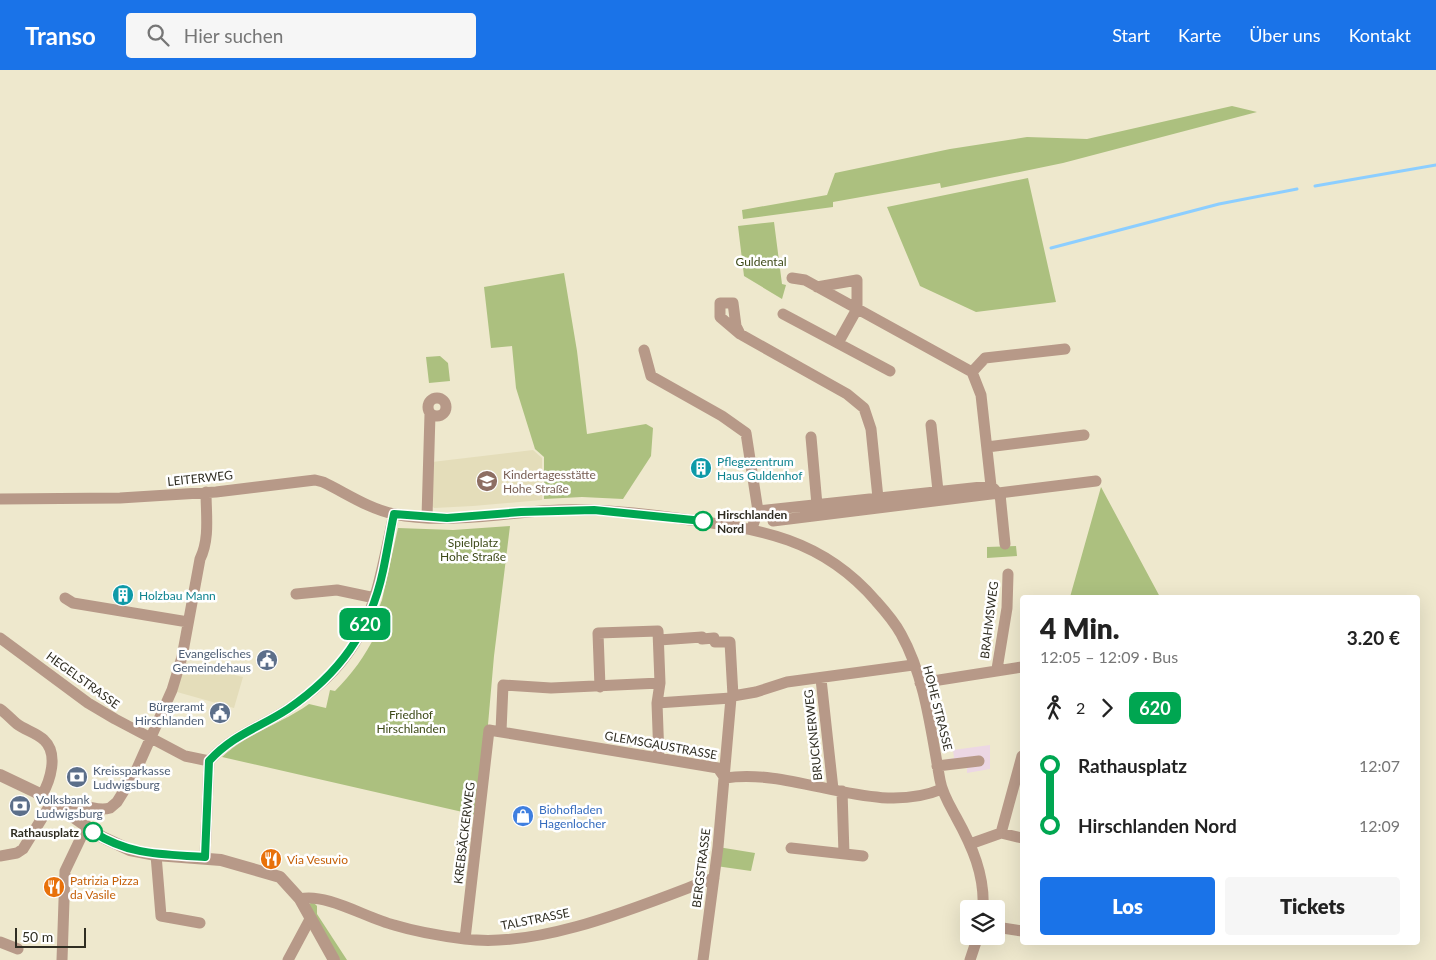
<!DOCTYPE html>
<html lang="de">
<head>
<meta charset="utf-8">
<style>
  body { margin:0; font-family:Lato,sans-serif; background:#f6f6f6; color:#222; height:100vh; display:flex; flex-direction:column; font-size:19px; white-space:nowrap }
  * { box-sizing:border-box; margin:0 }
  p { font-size:16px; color:#767676 }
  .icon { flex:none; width:28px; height:28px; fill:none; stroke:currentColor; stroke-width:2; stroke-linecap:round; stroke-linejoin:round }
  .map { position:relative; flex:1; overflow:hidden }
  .drawer { position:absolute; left:1020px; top:525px; width:400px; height:350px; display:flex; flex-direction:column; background:#fff; border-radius:5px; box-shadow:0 5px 20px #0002 }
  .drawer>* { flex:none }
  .badge { padding:0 10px; border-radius:8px; font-size:18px; line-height:32px }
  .buttons { position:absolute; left:960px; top:830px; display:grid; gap:10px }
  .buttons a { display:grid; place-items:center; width:45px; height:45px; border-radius:5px; background:#fff; box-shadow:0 5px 20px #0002; font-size:25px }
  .scale { position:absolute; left:15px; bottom:12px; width:71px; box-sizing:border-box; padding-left:5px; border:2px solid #2f2d22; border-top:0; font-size:14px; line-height:18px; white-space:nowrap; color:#2f2d22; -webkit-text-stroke:4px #fff; paint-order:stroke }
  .map>.badge { position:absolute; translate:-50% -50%; box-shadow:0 0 0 2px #fff }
  .legs { display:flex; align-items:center; gap:8px; height:55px; padding:0 20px; font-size:16px }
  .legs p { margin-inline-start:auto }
  .overview { display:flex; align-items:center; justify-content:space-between; height:85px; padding:0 20px }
  h1 { font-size:28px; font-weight:800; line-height:38px }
  .cta { display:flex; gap:10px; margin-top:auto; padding:10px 20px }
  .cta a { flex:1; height:58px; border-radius:5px; background:#1a73e8; color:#fff; font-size:20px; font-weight:800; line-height:58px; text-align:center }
  .cta a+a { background:#f6f6f6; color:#222 }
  ul { padding:0 20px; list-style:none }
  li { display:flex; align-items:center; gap:18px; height:60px; font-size:19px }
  li i { display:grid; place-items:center; width:8px; height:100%; margin:0 6px; background:currentColor }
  li i::after { content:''; width:12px; height:12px; margin:-6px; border:4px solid; border-radius:50%; background:#fff }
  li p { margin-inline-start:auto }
  li:first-child i { background:linear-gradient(#0000 50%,currentColor 0) }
  li:last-child i { background:linear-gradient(currentColor 50%,#0000 0) }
  header { display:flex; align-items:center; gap:30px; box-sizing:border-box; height:70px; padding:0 25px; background:#1a73e8; color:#fff }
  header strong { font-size:24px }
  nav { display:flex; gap:28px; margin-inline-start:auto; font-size:18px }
  .search { width:350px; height:45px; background:#f6f6f6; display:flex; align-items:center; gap:12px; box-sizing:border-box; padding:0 18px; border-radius:5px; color:#767676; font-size:19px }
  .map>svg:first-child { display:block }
</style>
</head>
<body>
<header>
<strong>Transo</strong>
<div class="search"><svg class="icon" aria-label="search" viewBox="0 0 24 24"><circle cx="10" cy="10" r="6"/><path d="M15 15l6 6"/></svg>Hier suchen</div>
<nav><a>Start</a><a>Karte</a><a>Über uns</a><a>Kontakt</a></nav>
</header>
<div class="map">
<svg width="1436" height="890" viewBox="0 0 1436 890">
  <rect width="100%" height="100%" fill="#eee8cd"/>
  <path fill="#e4ddba" d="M533 380 542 388V430L473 436 434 438 432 436V392Z
    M184 592 243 607 234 638 177 622Z"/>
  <path fill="#ecd7e4" d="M990 675V699L967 703V696L948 697 947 689 954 688 953 680Z"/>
  <path fill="#acc07f" d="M1232 36 1257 42 1063 93 941 118 940 113 833 132V137L743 149 742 140 827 125 835 103 950 79 1027 67 1087 69Z
    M1028 108 1056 232 976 242 920 216 887 137Z
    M774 152 782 214 786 215 782 229 744 206 738 156Z
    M564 203 577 281 587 364 646 354 653 358 651 386 623 429 582 427 544 429V387L535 379 516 318 512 276 491 278 484 217Z
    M440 286 448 293 450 311 429 313 426 287Z
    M1101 417 1160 527H1070Z
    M510 456 494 586 480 746 222 687C247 663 281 654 309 634L326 638 330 620 335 621C352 604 365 586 376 564L370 561 382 530 398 458 453 460Z
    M1016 476 1017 486 987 488V477Z
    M718 777 755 783 751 801 716 796Z
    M313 832 317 836V844L347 890H340L307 835Z"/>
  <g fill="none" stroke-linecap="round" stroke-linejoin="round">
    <path stroke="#8cceff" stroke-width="3" d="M1315 116 1436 95
      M1051 178 1219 134 1297 119"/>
    <path stroke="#b79988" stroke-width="11" d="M792 208 805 210 972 302 981 325 991 416
      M817 217 857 210V239L838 273
      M783 244 890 301
      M740 264 720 247V233H733L736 256 740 264 847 324 864 338 871 359 878 428
      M644 280 651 306 722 346 746 363 758 441
      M972 302 985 288 1065 279
      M428 337a9 9 0 1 1 18 0a9 9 0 1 1-18 0Z
      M931 355 938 421
      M811 367 817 435
      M987 377 1084 365
      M1000 424 1005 474
      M0 429 120 428 216 422 315 410 323 412C346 423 369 439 394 444 448 455 505 442 559 440 601 439 642 443 683 449 760 459 822 468 876 531 885 541 894 551 901 564 925 607 931 661 940 710 942 723 950 736 956 747 972 776 985 805 983 839
      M427 447 430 344
      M773 451 1096 411
      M752 458 758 441 991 416 995 420
      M296 524 337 520 375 528
      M65 528 73 533 188 552
      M0 568 88 633 115 649 185 686 209 691
      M659 570 702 567V569L714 568 715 572H730L733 626 731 628 718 777 703 890
      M997 599 1007 538 1008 504
      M821 609 833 719
      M920 613 1022 597
      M600 617 598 563 658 561 660 613 657 633 659 688
      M733 626 756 622 787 612 913 595
      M657 633 731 628
      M0 639C6 643 11 649 17 654 25 660 37 663 44 670 59 684 50 711 42 725
      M501 661 503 615 551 618 660 613
      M937 696 979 691
      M725 708C796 697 873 748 942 719
      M842 721 844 784
      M68 742C83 729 94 743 110 738L117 732 135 703 172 620 182 587 200 489C210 469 206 444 206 422
      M1001 763 1022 686
      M970 774 1001 763 1022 768
      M791 778 863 786
      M156 785 161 846 200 853
      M0 786 17 783 23 779 52 732
      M205 787 209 691C234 664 259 658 288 639 371 582 374 535 394 444
      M300 829C327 823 366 848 394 855 417 862 441 866 465 869 541 879 642 835 714 808
      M996 857 1022 861
      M465 869 489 660 718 698 725 708
      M0 872 18 879
      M62 890 65 801 86 757
      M288 890 310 849
      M970 890 978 866"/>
    <path stroke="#b79988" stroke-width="12" d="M0 705 42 725 102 767 130 780 156 785 221 790 280 807 300 829 334 890"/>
  </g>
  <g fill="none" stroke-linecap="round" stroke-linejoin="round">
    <g stroke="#fff" stroke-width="11">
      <path id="line-1" d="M93 762C131 786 162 784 205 787L209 691C234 664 259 658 288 639 339 604 370 562 383 501 387 482 390 463 394 444L447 448 521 442 594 440 703 451"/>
    </g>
    <use href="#line-1" stroke="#00a651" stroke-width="8"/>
  </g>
  <defs>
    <g id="building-disc" transform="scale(1.125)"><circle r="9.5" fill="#0f9aa8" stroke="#fff"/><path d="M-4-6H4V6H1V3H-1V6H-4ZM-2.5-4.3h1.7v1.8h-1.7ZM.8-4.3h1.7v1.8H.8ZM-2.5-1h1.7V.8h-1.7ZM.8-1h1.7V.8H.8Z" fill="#fff"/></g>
    <g id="school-disc" transform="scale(1.125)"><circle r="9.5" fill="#8d6e63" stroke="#fff"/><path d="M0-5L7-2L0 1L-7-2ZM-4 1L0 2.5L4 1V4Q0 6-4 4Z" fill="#fff"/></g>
    <g id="civic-disc" transform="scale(1.125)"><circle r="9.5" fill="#5c6f8a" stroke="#fff"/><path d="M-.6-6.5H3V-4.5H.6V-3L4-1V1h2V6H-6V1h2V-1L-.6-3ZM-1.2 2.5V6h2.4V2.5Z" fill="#fff"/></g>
    <g id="bank-disc" transform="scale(1.125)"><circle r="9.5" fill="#5c6f8a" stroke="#fff"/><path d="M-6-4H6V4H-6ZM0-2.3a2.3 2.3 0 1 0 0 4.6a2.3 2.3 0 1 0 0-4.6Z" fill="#fff"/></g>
    <g id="shop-disc" transform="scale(1.125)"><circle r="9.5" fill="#3f7fe0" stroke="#fff"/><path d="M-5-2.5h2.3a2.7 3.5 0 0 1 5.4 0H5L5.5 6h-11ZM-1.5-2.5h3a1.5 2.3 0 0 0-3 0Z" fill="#fff"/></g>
    <g id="restaurant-disc" transform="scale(1.125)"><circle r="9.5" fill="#e8710a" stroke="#fff"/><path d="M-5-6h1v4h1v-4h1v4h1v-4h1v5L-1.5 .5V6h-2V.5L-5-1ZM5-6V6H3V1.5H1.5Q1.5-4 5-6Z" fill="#fff"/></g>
  </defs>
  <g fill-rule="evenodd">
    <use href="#building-disc" x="701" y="398"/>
    <use href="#school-disc" x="487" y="411"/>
    <use href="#building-disc" x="123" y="525"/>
    <use href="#civic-disc" x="267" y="590"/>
    <use href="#civic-disc" x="220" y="643"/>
    <use href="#bank-disc" x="77" y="707"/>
    <use href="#bank-disc" x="20" y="736"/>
    <use href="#shop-disc" x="523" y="746"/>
    <use href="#restaurant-disc" x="271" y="789"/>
    <use href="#restaurant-disc" x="54" y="817"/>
  </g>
  <g fill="#fff" stroke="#00a651" stroke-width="2.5">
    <circle cx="703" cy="451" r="9"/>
    <circle cx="93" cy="762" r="9"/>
  </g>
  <g text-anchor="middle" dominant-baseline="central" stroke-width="5" stroke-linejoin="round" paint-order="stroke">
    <g font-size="12" fill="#3d4a18" stroke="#fff">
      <text x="761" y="191">Guldental</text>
      <text x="473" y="472">Spielplatz<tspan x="473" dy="14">Hohe Straße</tspan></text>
      <text x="411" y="644">Friedhof<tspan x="411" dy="14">Hirschlanden</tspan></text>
    </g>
    <g font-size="12" fill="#0d838f" stroke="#fff" text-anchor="start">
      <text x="717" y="391">Pflegezentrum<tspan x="717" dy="14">Haus Guldenhof</tspan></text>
      <text x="139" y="525">Holzbau Mann</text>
    </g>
    <g font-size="12" fill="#785e54" stroke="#fff" text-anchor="start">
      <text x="503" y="404">Kindertagesstätte<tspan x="503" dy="14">Hohe Straße</tspan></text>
    </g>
    <g font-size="12" fill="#2f2d22" stroke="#fff">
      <text transform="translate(200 408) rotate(-6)">LEITERWEG</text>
      <text transform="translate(989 550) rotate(-83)">BRAHMSWEG</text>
      <text transform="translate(83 610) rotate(36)">HEGELSTRASSE</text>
      <text transform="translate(938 638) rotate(76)">HOHE STRASSE</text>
      <text transform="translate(813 665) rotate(-96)">BRUCKNERWEG</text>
      <text transform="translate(661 675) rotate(10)">GLEMSGAUSTRASSE</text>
      <text transform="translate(464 763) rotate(-83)">KREBSÄCKERWEG</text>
      <text transform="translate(701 798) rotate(-83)">BERGSTRASSE</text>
      <text transform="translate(535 849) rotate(-11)">TALSTRASSE</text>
    </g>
    <g font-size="12" font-weight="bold" fill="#2f2d22" stroke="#fff" text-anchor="start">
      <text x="717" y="444">Hirschlanden<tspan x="717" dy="14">Nord</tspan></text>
      <text x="79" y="762" text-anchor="end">Rathausplatz</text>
    </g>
    <g font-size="12" fill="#4e5e75" stroke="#fff" text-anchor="end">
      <text x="251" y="583">Evangelisches<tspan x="251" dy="14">Gemeindehaus</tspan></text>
      <text x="204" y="636">Bürgeramt<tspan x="204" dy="14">Hirschlanden</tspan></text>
      <text x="93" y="700" text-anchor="start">Kreissparkasse<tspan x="93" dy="14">Ludwigsburg</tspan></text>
      <text x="36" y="729" text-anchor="start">Volksbank<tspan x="36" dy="14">Ludwigsburg</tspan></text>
    </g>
    <g font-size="12" fill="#366cbe" stroke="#fff" text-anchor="start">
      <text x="539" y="739">Biohofladen<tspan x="539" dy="14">Hagenlocher</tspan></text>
    </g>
    <g font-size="12" fill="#c56008" stroke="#fff" text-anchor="start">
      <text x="287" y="789">Via Vesuvio</text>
      <text x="70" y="810">Patrizia Pizza<tspan x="70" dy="14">da Vasile</tspan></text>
    </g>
  </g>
</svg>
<div class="buttons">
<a><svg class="icon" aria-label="layers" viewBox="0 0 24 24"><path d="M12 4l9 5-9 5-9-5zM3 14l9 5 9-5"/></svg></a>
</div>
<div class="scale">50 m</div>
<b class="badge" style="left:365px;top:554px;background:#00a651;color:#fff">620</b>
<section class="drawer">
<div class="overview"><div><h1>4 Min.</h1><p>12:05 – 12:09 · Bus</p></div><b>3.20 €</b></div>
<div class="legs"><svg class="icon" aria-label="walk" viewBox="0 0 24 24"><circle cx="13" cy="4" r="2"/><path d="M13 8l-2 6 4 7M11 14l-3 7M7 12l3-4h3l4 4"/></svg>2<svg class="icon" aria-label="forward" viewBox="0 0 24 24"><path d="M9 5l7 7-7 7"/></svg><b class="badge" style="background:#00a651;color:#fff">620</b></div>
<ul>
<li><i style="color:#00a651"></i><b>Rathausplatz</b><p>12:07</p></li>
<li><i style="color:#00a651"></i><b>Hirschlanden Nord</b><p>12:09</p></li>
</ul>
<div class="cta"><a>Los</a><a>Tickets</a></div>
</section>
</div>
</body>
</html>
